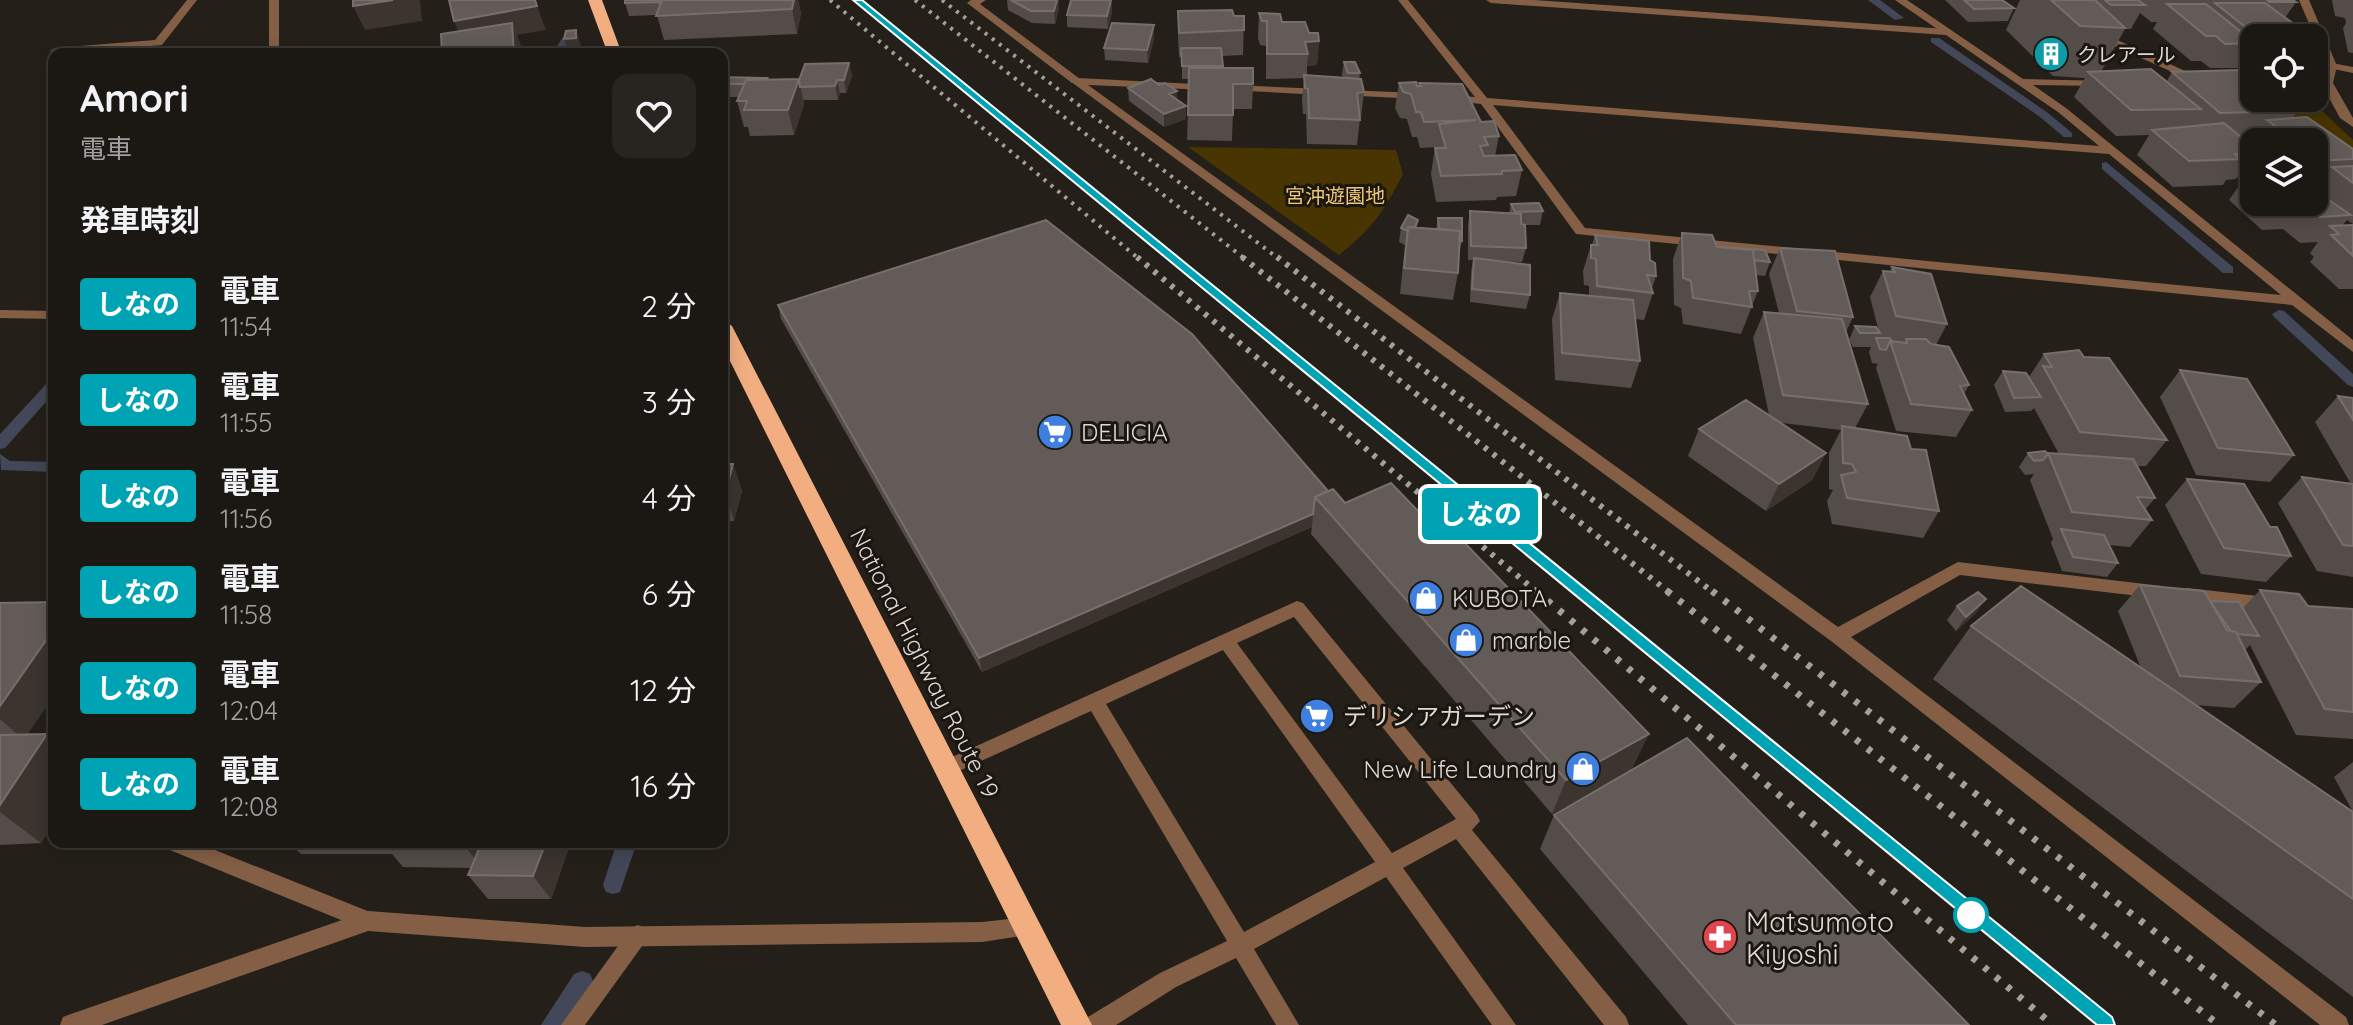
<!DOCTYPE html>
<html lang="ja">
<head>
<meta charset="utf-8">
<style>
  body { margin:0; font-family:Quicksand,"Noto Sans JP",sans-serif; background:#282521; color:#f1f3f6; height:100vh; display:flex; flex-direction:column; font-size:30px; white-space:nowrap }
  * { box-sizing:border-box; margin:0 }
  p { font-size:26px; color:#a0a0a0 }
  .icon { flex:none; width:44px; height:44px; fill:none; stroke:currentColor; stroke-width:2; stroke-linecap:round; stroke-linejoin:round }
  .map { position:relative; flex:1; overflow:hidden }
  .drawer { position:absolute; left:48px; top:48px; width:680px; height:800px; display:flex; flex-direction:column; background:#1b1813; border-radius:16px; box-shadow:0 4px 20px #0003,0 0 0 2px #393733 }
  .drawer>* { flex:none }
  .badge { padding:0 16px; border-radius:6px; font-size:28px; line-height:52px }
  .tools { position:absolute; left:2240px; top:24px; display:grid; gap:16px }
  .tools a { display:grid; place-items:center; width:88px; height:88px; border-radius:16px; background:#1b1813; box-shadow:0 4px 20px #0003,0 0 0 2px #393733; font-size:40px }
  .map>.badge { position:absolute; translate:-50% -50%; box-shadow:0 0 0 4px #fff }
  h2 { padding:0 32px; font-size:30px; line-height:72px }
  .round { display:grid; place-items:center; flex:none; width:84px; height:84px; border-radius:16px; background:#282521 }
  .overview { display:flex; align-items:center; justify-content:space-between; height:136px; padding:0 32px }
  h1 { font-size:38px; font-weight:700; line-height:60px }
  ul { padding:0; list-style:none }
  li { display:flex; align-items:center; gap:24px; height:96px; padding:0 32px }
  li div { flex:1 }
  li b { display:block; font-size:30px }
  li em { font-style:normal }
  li .badge { min-width:88px; font-weight:700; text-align:center }
  .map>svg:first-child { display:block }
</style>
</head>
<body>
<div class="map">
<svg width="2353" height="1025" viewBox="0 0 2353 1025">
  <rect width="100%" height="100%" fill="#242019"/>
  <path fill="#493502" d="M2219 89 2254 98 2316 97 2321 110 2353 140V180L2314 142Z
    M1188 147 1396 150 1403 174C1385 210 1371 230 1339 255Z"/>
  <g fill="none" stroke-linecap="round" stroke-linejoin="round">
    <path fill="#424859" fill-rule="evenodd" d="M1868 0H1880L1904 18 1895 20Z
      M563 37 572 39 562 54H552Z
      M1931 38H1939L2048 113 2072 133V137H2064L2040 117 1931 42Z
      M2106 162 2233 267V273H2223L2102 169V163Z
      M2279 310 2284 311 2353 374V387L2348 385 2274 317 2272 314Z
      M54 379V393L5 448 0 449V434L49 381Z
      M0 454 10 461 54 462V472L1 470Z
      M617 842H637L620 892 613 894 606 892 603 885Z
      M582 971 590 974 593 981 565 1025H541L574 974Z"/>
    <path fill="#845f46" fill-rule="evenodd" d="M187 0H197L162 45 58 54 50 51 55 48 155 40Z
      M269 0H279V54H269Z
      M986 0 980 4 1080 79V83H1072L967 3 971 0Z
      M1486 0H1534L1946 29 1951 32 1946 35 1491 3Z
      M2094 33H2102L2207 81 2197 83 2094 37Z
      M2332 63 2353 67V73L2328 68 2327 66Z
      M1297 601 1303 603 1477 815 1480 821 1472 830 1626 1017 1629 1025H1604L1456 839 1403 868 1516 1025H1492L1386 877 1254 949 1299 1025H1276L1236 958 1176 987 1116 1025H1085L1088 1017 1160 973 1227 941 1091 711 948 776 941 774 939 768 941 762ZM1294 617 1456 819 1392 853 1237 643ZM1223 650 1375 862 1244 932 1106 704Z
      M162 842H195L375 914 378 921 375 928 368 931 165 848Z
      M638 925 645 928 648 935 645 942 585 1025H561L631 928Z"/>
    <path fill="#845f46" fill-rule="evenodd" d="M1398 0H1408L1487 98 2099 146 2058 112 1895 0H1907L2023 79 2107 81 2109 83 2103 86 2033 85 2066 108 2353 340V352L2292 305 1576 234 1481 104 1445 100 1443 98 1449 95 1475 97ZM1493 105 2109 154 2281 295 1585 228Z
      M2299 0H2309L2337 66 2333 83 2353 118V127L2340 118 2321 83 2327 66Z
      M1078 78 1214 85V89L1210 90 1088 85 1838 627 1958 562 2162 586 2164 591 2162 596 2156 598 1960 575 1851 637 2346 1017 2349 1025H2320L1831 641 1070 81Z
      M1233 85 1322 89 1328 92 1322 95 1229 90V86Z
      M1345 90 1418 93 1424 96 1418 99 1341 95V91Z
      M0 310 54 311V319L0 318Z
      M2187 588 2267 597 2273 599 2276 604 2273 609 2267 611 2187 602 2181 600 2179 595 2181 590Z
      M368 911 585 927 982 922 1027 917 1034 920 1037 927 1034 934 982 942 585 947 368 931 102 1025H60L63 1017 71 1014Z"/>
    <path fill="#f2ae81" fill-rule="evenodd" d="M588 0H602L622 54H608Z
      M722 320 732 326 1092 1025H1061L722 345Z"/>
    <path stroke="#a4a19c" stroke-width="4" stroke-dasharray="3 6" stroke-linecap="butt" d="M830 0 1139 259
      M858 0 1173 259
      M915 0 1245 259
      M942 0 1279 259"/>
    <path stroke="#a4a19c" stroke-width="6" stroke-dasharray="4 7" stroke-linecap="butt" d="M1137 257 1538 593
      M1171 257 1579 593
      M1242 257 1670 593
      M1277 257 1714 593"/>
    <path stroke="#a4a19c" stroke-width="7" stroke-dasharray="5 10" stroke-linecap="butt" d="M1536 591 2053 1025
      M1577 591 2104 1025
      M1667 591 2219 1025
      M1712 591 2276 1025"/>
  </g>
  <path fill="#544c48" fill-rule="evenodd" d="M625 0H798L801 13 797 34 664 40 657 15 629 16 625 3Z
    M1007 0H1059V8L1055 24 1032 23 1008 10Z
    M1111 0 1112 12 1108 29 1067 27V15Z
    M1945 0H2002L2014 8 2008 21 1968 22Z
    M2020 0H2293L2296 2 2285 18 2313 38H2254V66H2247L2243 63 2240 68H2210L2201 61H2191L2153 29 2157 22H2151L2140 13 2131 29H2125L2101 72 2167 81 2172 72 2297 111 2293 118 2353 149V224L2347 220 2342 226 2353 225V289H2339L2310 262 2314 257 2310 253 2318 242 2300 243 2283 229 2262 230 2229 200 2247 175 2254 174V202H2314V190L2318 186H2314V142H2254V149L2252 152 2253 154 2236 179 2226 180 2223 185 2173 187 2137 155 2149 135 2116 136 2074 97 2085 78 2053 76 2006 30ZM2254 137H2255L2250 145 2242 138Z
    M2332 0H2353V53L2348 52 2343 28 2346 23 2345 18 2335 16Z
    M1178 11 1244 16 1243 55 1222 56 1223 68 1253 84 1252 109H1233L1232 141 1187 140 1189 79H1182V57H1179L1178 35Z
    M1259 13 1309 33 1319 41 1317 65 1307 66V76L1343 78 1342 74 1344 62 1360 73 1359 79 1364 92 1361 117 1360 118 1357 145 1307 144 1306 114H1303L1302 100 1304 78 1266 79V46L1260 45 1258 38Z
    M1154 38 1148 63 1105 60 1104 48Z
    M849 63 852 76 846 93H840L838 100H803L804 104 794 135 750 136 748 127H744L737 101 739 97H722V77L767 79H799Z
    M1399 83 1417 86H1419V83L1481 122 1499 136 1495 156 1522 170 1516 196 1497 197 1496 200 1436 202 1431 174 1435 147 1420 148 1417 137H1412L1407 119 1400 118 1395 108Z
    M1128 88 1177 99 1186 106V119L1164 127 1129 101Z
    M1511 204 1543 211 1540 225H1525L1526 248 1522 262 1496 261 1530 295 1526 309 1470 302 1471 272 1473 260H1468V225L1470 211 1509 214Z
    M1438 218 1462 241 1459 254 1458 273 1453 300 1400 294 1405 245 1399 242 1401 228 1418 220 1417 228 1436 229Z
    M1682 233 1717 247 1770 262 1765 276 1756 275 1758 291 1741 334 1683 324 1681 308 1674 305 1673 259Z
    M1595 235 1650 260 1656 276 1652 288 1653 293 1644 320 1635 319 1640 361 1631 388 1555 380 1552 319 1560 293 1589 296V286L1584 285 1583 271 1591 245H1592Z
    M1780 248 1853 317 1846 332 1868 404 1855 428 1911 449 1939 511 1923 538 1832 524 1827 501 1833 490 1829 489V453L1841 430 1782 423 1826 453 1812 480 1766 511 1688 456 1699 429 1769 415 1753 338 1764 312 1779 313 1769 274Z
    M1892 267 1947 324 1936 345 1969 385 1964 394 1972 410 1956 437 1896 431 1876 368 1878 364 1872 363 1869 352 1871 347H1853L1849 340 1855 326 1879 332 1870 297 1883 271H1890Z
    M778 305 1328 491 1345 503 1632 769 1552 814 1311 534 1312 527 982 672 781 319Z
    M2044 354 2084 357 2167 440 2146 466H2136L2155 498 2145 510 2152 520 2130 547 2109 545 2118 563 2107 577 2062 571 2051 543 2053 539 2030 480 2034 474 2025 475 2019 467 2028 453 2059 454 2034 408 2031 411 2005 412 1994 385 2003 371 2029 377Z
    M2180 370 2294 455 2270 482 2196 475 2160 397Z
    M2338 396 2353 398V577L2317 571 2278 503 2302 477 2351 484 2315 422Z
    M722 464H733L742 491 734 521 722 522Z
    M2187 479 2270 527 2291 556 2266 582 2201 574 2165 505Z
    M2140 585 2243 608 2260 590 2308 606 2353 609V739L2296 735 2250 645 2245 650 2261 682 2234 708 2195 705 2353 812 2334 777 2353 762V997L1933 679 1971 626 2141 668 2118 611Z
    M54 602V695L27 734 54 740V822L41 843 0 845V603Z
    M1957 606 1976 613 1956 631 1947 620Z
    M1554 815 1969 1025H1688L1540 849Z
    M288 842H571L551 899H488L468 875 471 868 403 867 392 854H301Z"/>
  <path fill="#3b342f" d="M393 0H420L422 21 365 30 353 6Z
    M535 0 546 30 517 35 522 48V54H514L464 46 454 21Z
    M794 0H798L801 13 797 34 792 9Z
    M1057 0H1059V8L1055 24 1054 11Z
    M1111 0 1112 12 1108 29 1107 16Z
    M1154 25V38L1148 63 1147 50Z
    M576 30 580 43 581 50 569 52 564 39Z
    M1319 41 1317 65 1307 66 1308 54 1305 42Z
    M849 63 852 76 846 93 844 80Z
    M799 79 804 104 794 135 788 110Z
    M837 80 840 93 838 100 835 86Z
    M1177 91V104L1169 94Z
    M1186 106V119L1164 127V114Z
    M722 437 727 450 722 463Z
    M1826 453 1812 480 1766 511 1779 484Z
    M733 464 742 491 734 521 725 494Z
    M1313 514 1312 527 982 672 979 658Z
    M1986 599 1976 613 1956 631 1966 617Z
    M54 629V695L24 740 0 719V706Z
    M47 734 54 740V822L41 843 0 812V805Z
    M1649 734 1632 769 1552 814 1566 780Z
    M465 842H495L483 869 464 845Z
    M546 842H571L551 899 533 876Z"/>
  <path fill="#635b57" stroke="#766f6b" stroke-width="2" d="M353 0H393L353 6Z
    M449 0H535L537 6 454 21Z
    M625 0H662L661 2 625 3Z
    M662 0H794L792 9 656 16Z
    M1011 0H1057L1054 11H1031Z
    M1071 0H1111L1107 16 1067 15Z
    M1964 0H2002L2014 8 1974 9Z
    M2051 0H2095L2125 28 2080 26Z
    M2105 0H2138L2145 5H2111Z
    M2267 0H2293L2296 2H2269Z
    M2215 3H2265L2313 38H2259Z
    M2167 4H2206L2254 42V43L2225 44 2216 36H2206Z
    M1232 10 1234 16H1244V30L1179 33 1178 11Z
    M1259 13 1280 14 1282 22H1305L1309 33H1318L1319 41 1305 42 1308 54H1267V21H1262Z
    M512 23 514 54H442L441 34Z
    M1112 23 1154 25 1147 50 1104 48Z
    M576 30V38L564 39 566 31Z
    M1181 48H1221L1223 66H1182Z
    M1344 62H1355L1360 73H1348Z
    M849 63 844 80H837L835 86 800 87 799 80 805 64Z
    M1189 68H1253V84H1233V115H1188Z
    M2151 69 2201 109 2131 110 2088 72Z
    M2239 70 2254 80V98H2278L2297 111 2220 113 2172 72Z
    M1304 75 1361 79 1364 92 1357 93 1360 120 1309 118 1308 89 1305 88Z
    M722 77 767 78 766 79 746 80 744 84H722Z
    M799 79 788 110H744L747 101H737L746 80Z
    M1151 79 1159 85 1165 83 1177 91 1169 94 1186 106 1164 114 1128 88Z
    M1416 82 1417 86H1421L1419 83 1462 84 1481 122 1494 121 1499 136 1484 137 1488 145 1480 146 1484 156 1515 155 1522 170 1502 171V174L1441 176 1435 148H1446L1439 124 1476 120 1424 122 1421 112H1416L1411 94 1403 92 1399 83Z
    M2307 117 2353 149V159L2314 161V142H2297L2267 120Z
    M2224 123 2254 148H2247L2253 154H2235L2240 159 2189 161 2152 130Z
    M2353 166V183L2332 167Z
    M2254 174V181L2247 175Z
    M2314 190 2351 215 2320 217 2303 203 2281 204 2279 202H2314Z
    M1539 203 1543 211 1515 212 1511 204Z
    M1470 211 1521 214V224L1525 225 1526 248 1471 246Z
    M1408 215 1418 220 1415 227H1408V231L1401 228Z
    M1438 218H1462V241L1459 240 1460 231 1439 229Z
    M1046 220 1192 334 1328 491 1315 497 1313 514 979 658 778 305Z
    M2353 225V256L2331 235 2339 234 2330 226Z
    M1408 227 1460 231 1458 273 1404 268Z
    M1682 233 1712 235 1717 247 1753 250 1758 291H1749L1752 307 1693 298 1691 281 1683 278Z
    M1595 235 1649 241 1650 260 1655 263 1656 276 1647 275 1653 293 1597 286 1596 259 1591 258V245H1598Z
    M1721 247 1765 250 1770 262 1754 260 1753 250Z
    M1780 248 1835 251 1853 317 1797 311Z
    M1474 258 1530 265V295L1472 289Z
    M1892 267 1931 274 1947 324 1896 316 1883 271 1895 272Z
    M1560 293 1633 300 1640 361 1562 353Z
    M1764 312 1842 319 1868 404 1783 395Z
    M1855 326 1876 327 1880 333H1860Z
    M1876 338H1890L1892 342 1890 341 1886 350 1880 349Z
    M1906 339H1926L1931 344 1949 347 1969 385 1960 386 1972 410 1911 404 1890 341 1907 343Z
    M2079 350 2084 357 2109 358 2167 440 2080 432 2043 366 2052 367 2044 354Z
    M2180 370 2247 379 2294 455 2218 448Z
    M2003 371 2026 373 2041 397 2014 398Z
    M2338 396 2353 398V420Z
    M1746 400 1826 453 1779 484 1699 429Z
    M1842 426 1907 436 1911 449 1926 450 1939 511 1847 498 1841 475 1856 472 1852 464 1843 463Z
    M2045 451 2048 454 2043 460 2034 461 2028 453Z
    M2048 453 2133 459 2155 498 2137 497 2152 520 2072 512Z
    M722 464H733L725 494H722Z
    M2302 477 2353 484V546L2343 545Z
    M2187 479 2244 484 2270 527H2277L2291 556 2224 548Z
    M1391 483 1447 541 1458 536 1649 734 1566 780 1315 497 1333 489 1345 503Z
    M2061 529 2104 535 2118 563 2073 557Z
    M2140 585 2204 591 2227 630 2236 632 2261 682 2180 676Z
    M2021 586 2353 812V899L1971 626Z
    M2260 590 2299 594 2308 606 2353 609V712L2325 709Z
    M1978 592 1986 599 1966 617 1957 606Z
    M2210 601 2239 602 2259 636 2237 634 2236 632 2231 631Z
    M54 602V629L0 706V603Z
    M47 734 0 805V735Z
    M1687 738 1969 1025H1736L1554 815Z
    M382 842H465L464 845Z
    M482 842H546L533 876 468 875Z"/>
  <path fill="#00a3b4" stroke="#fff" stroke-width="2" d="M853 0H862L2112 1017 2115 1025H2097Z"/>
  <defs>
    <g id="building-disc" transform="scale(1.8)"><circle r="9.5" fill="#0f9aa8" stroke="#1b1710"/><path d="M-4-6H4V6H1V3H-1V6H-4ZM-2.5-4.3h1.7v1.8h-1.7ZM.8-4.3h1.7v1.8H.8ZM-2.5-1h1.7V.8h-1.7ZM.8-1h1.7V.8H.8Z" fill="#fff"/></g>
    <g id="supermarket-disc" transform="scale(1.8)"><circle r="9.5" fill="#3f7fe0" stroke="#1b1710"/><path d="M-6-5.5h2.5l.6 2H6L4.5 2H-2.5L-4.4-4H-6ZM-1.5 3.2a1.3 1.3 0 1 0 .1 0ZM3 3.2a1.3 1.3 0 1 0 .1 0Z" fill="#fff"/></g>
    <g id="shop-disc" transform="scale(1.8)"><circle r="9.5" fill="#3f7fe0" stroke="#1b1710"/><path d="M-5-2.5h2.3a2.7 3.5 0 0 1 5.4 0H5L5.5 6h-11ZM-1.5-2.5h3a1.5 2.3 0 0 0-3 0Z" fill="#fff"/></g>
    <g id="pharmacy-disc" transform="scale(1.8)"><circle r="9.5" fill="#e0444e" stroke="#1b1710"/><path d="M-2-6h4v4h4v4h-4v4h-4v-4h-4v-4h4Z" fill="#fff"/></g>
  </defs>
  <g fill-rule="evenodd">
    <use href="#building-disc" x="2051" y="54"/>
    <use href="#supermarket-disc" x="1055" y="432"/>
    <use href="#shop-disc" x="1426" y="598"/>
    <use href="#shop-disc" x="1466" y="640"/>
    <use href="#supermarket-disc" x="1317" y="716"/>
    <use href="#shop-disc" x="1583" y="769"/>
    <use href="#pharmacy-disc" x="1720" y="937"/>
  </g>
  <circle fill="#fff" stroke="#00a3b4" stroke-width="4" cx="1971" cy="915" r="16"/>
  <g text-anchor="middle" dominant-baseline="central" stroke-width="6" stroke-linejoin="round" paint-order="stroke">
    <g font-size="20" fill="#dddad6" stroke="#1b1710" text-anchor="start">
      <text x="2077" y="54">クレアール</text>
    </g>
    <g font-size="20" fill="#edc778" stroke="#1b1710">
      <text x="1335" y="195">宮沖遊園地</text>
    </g>
    <g font-size="24" fill="#dddad6" stroke="#1b1710" text-anchor="start">
      <text x="1081" y="432">DELICIA</text>
      <text x="1452" y="598">KUBOTA</text>
      <text x="1492" y="640">marble</text>
      <text x="1343" y="716">デリシアガーデン</text>
      <text x="1557" y="769" text-anchor="end">New Life Laundry</text>
    </g>
    <g font-size="24" fill="#dddad6" stroke="#1b1710">
      <text transform="translate(925 663) rotate(63)">National Highway Route 19</text>
    </g>
    <g font-size="28" fill="#dddad6" stroke="#1b1710" text-anchor="start">
      <text x="1746" y="921">Matsumoto<tspan x="1746" dy="32">Kiyoshi</tspan></text>
    </g>
  </g>
</svg>
<div class="tools">
<a><svg class="icon" aria-label="locate" viewBox="0 0 24 24"><circle cx="12" cy="12" r="6"/><path d="M12 2v4M12 18v4M2 12h4M18 12h4"/></svg></a>
<a><svg class="icon" aria-label="layers" viewBox="0 0 24 24"><path d="M12 4l9 5-9 5-9-5zM3 14l9 5 9-5"/></svg></a>
</div>
<b class="badge" style="left:1480px;top:514px;background:#00a3b4;color:#fff">しなの</b>
<section class="drawer">
<div class="overview"><div><h1>Amori</h1><p>電車</p></div><a class="round"><svg class="icon" aria-label="heart" viewBox="0 0 24 24"><path d="M12 20l-8-8c-3-5 5-10 8-4 3-6 11-1 8 4z"/></svg></a></div>
<h2>発車時刻</h2>
<ul>
<li><span class="badge" style="background:#00a3b4;color:#fff">しなの</span><div><b>電車</b><p>11:54</p></div><em>2 分</em></li>
<li><span class="badge" style="background:#00a3b4;color:#fff">しなの</span><div><b>電車</b><p>11:55</p></div><em>3 分</em></li>
<li><span class="badge" style="background:#00a3b4;color:#fff">しなの</span><div><b>電車</b><p>11:56</p></div><em>4 分</em></li>
<li><span class="badge" style="background:#00a3b4;color:#fff">しなの</span><div><b>電車</b><p>11:58</p></div><em>6 分</em></li>
<li><span class="badge" style="background:#00a3b4;color:#fff">しなの</span><div><b>電車</b><p>12:04</p></div><em>12 分</em></li>
<li><span class="badge" style="background:#00a3b4;color:#fff">しなの</span><div><b>電車</b><p>12:08</p></div><em>16 分</em></li>
</ul>
</section>
</div>
</body>
</html>
